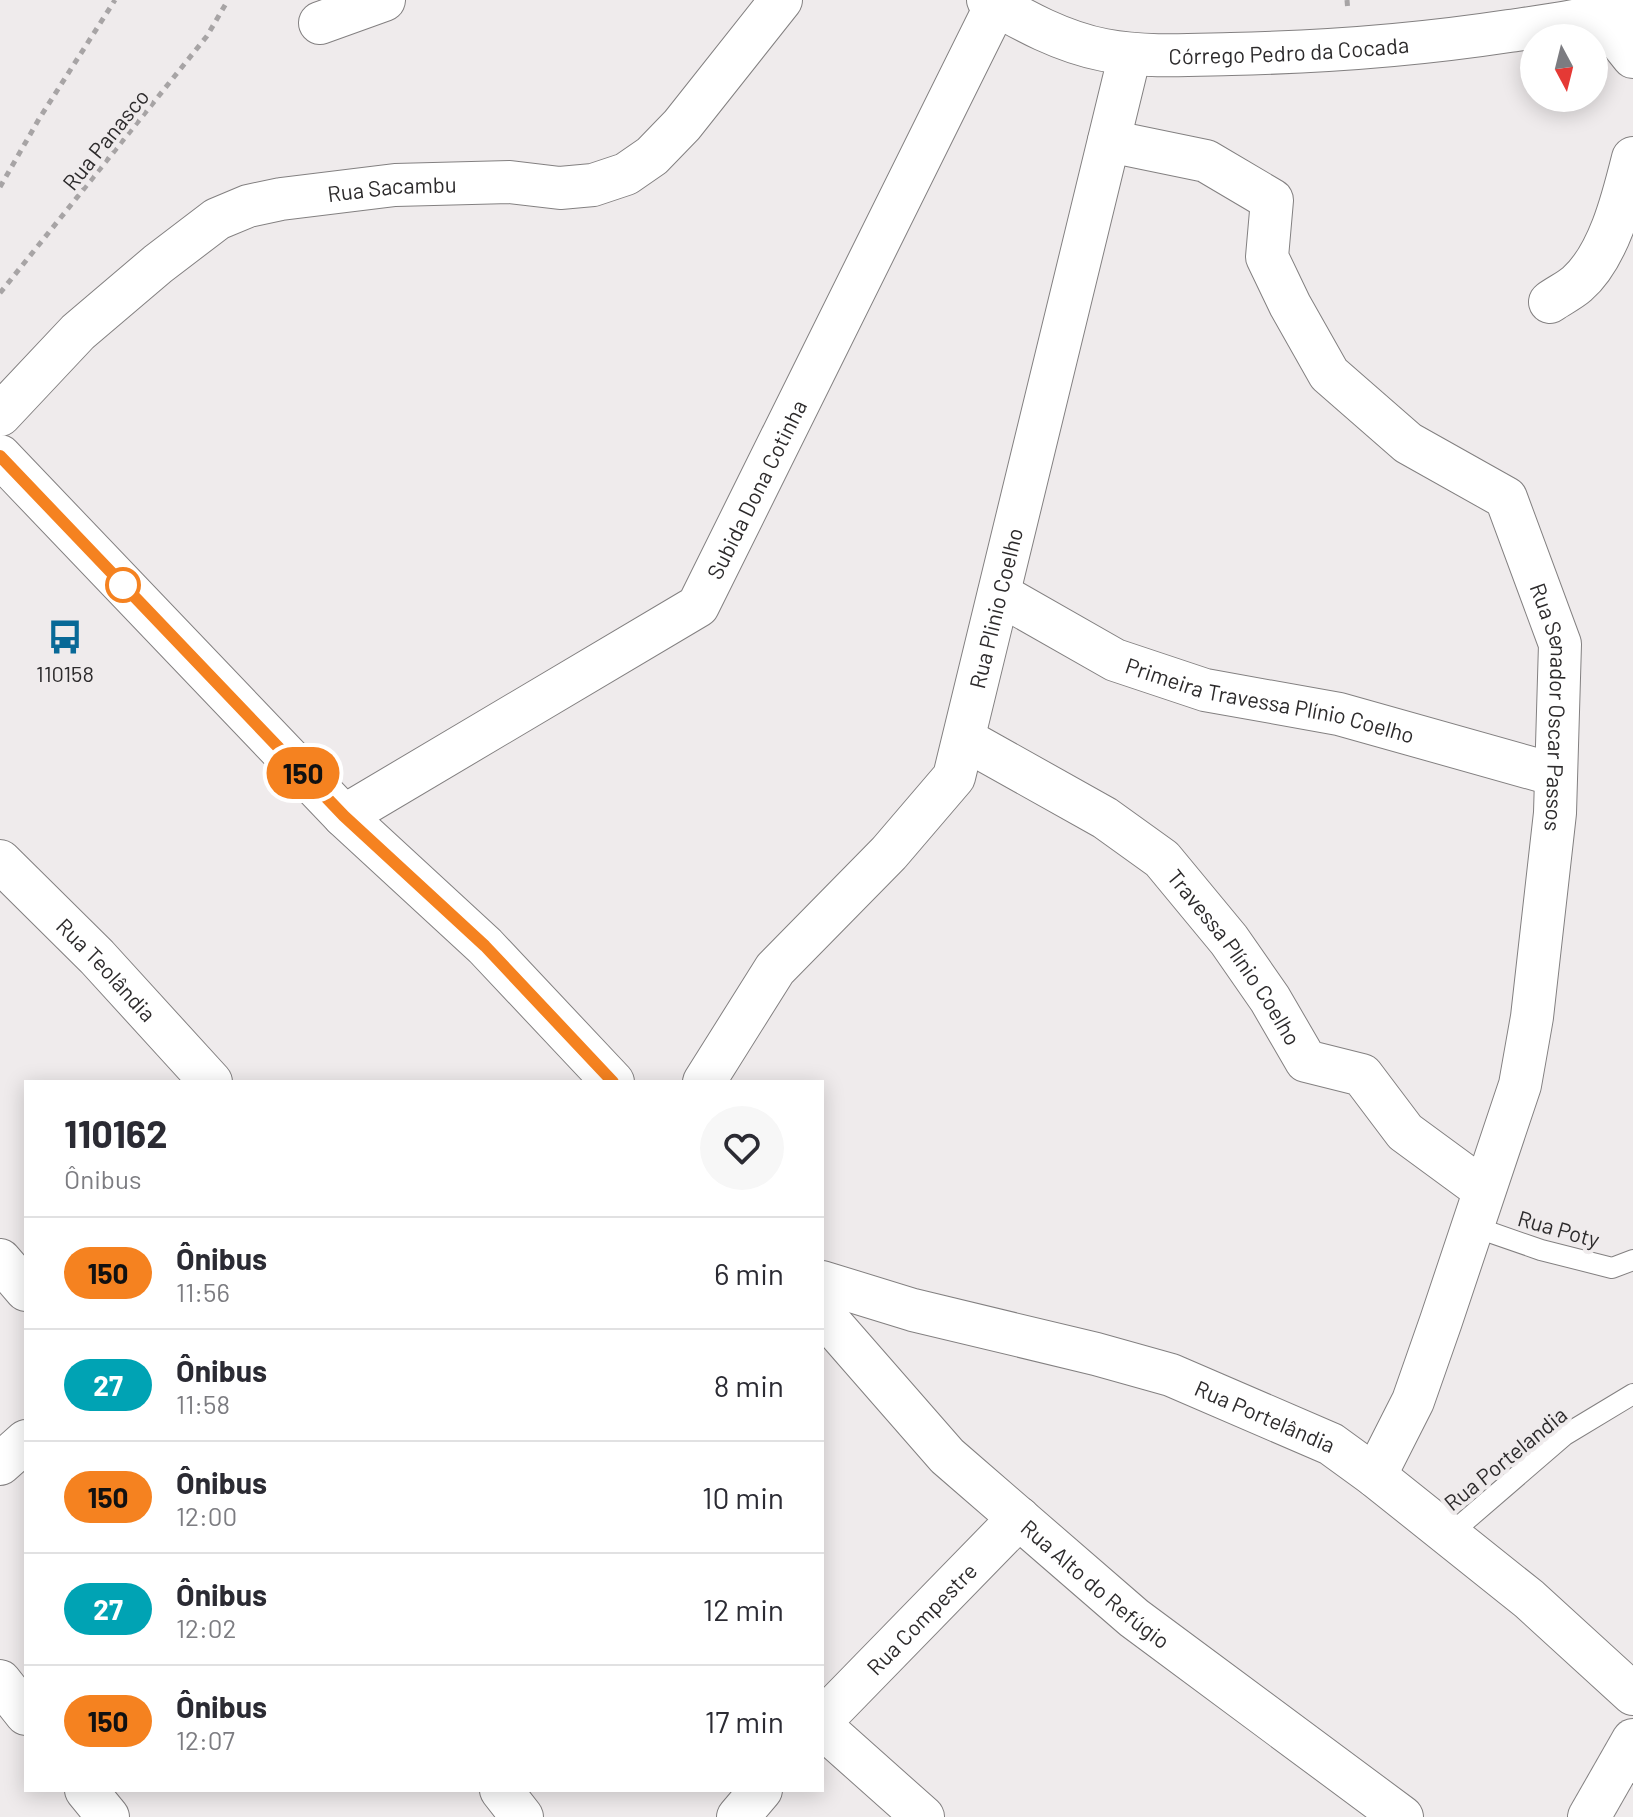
<!DOCTYPE html>
<html lang="pt">
<head>
<meta charset="utf-8">
<style>
  body { margin:0; font-family:Barlow,sans-serif; background:#f7f7f7; color:#2b2b33; height:100vh; display:flex; flex-direction:column; font-size:30px; white-space:nowrap }
  * { box-sizing:border-box; margin:0 }
  p { font-size:26px; color:#7c7c81 }
  .icon { flex:none; width:44px; height:44px; fill:none; stroke:currentColor; stroke-width:2; stroke-linecap:round; stroke-linejoin:round }
  .map { position:relative; flex:1; overflow:hidden }
  .details { position:absolute; left:24px; top:1080px; width:800px; height:712px; display:flex; flex-direction:column; background:#fff; border-radius:0px; box-shadow:0 4px 20px #0003 }
  .details>* { flex:none }
  .badge { padding:0 16px; border-radius:26px; font-size:28px; line-height:52px }
  .needle { width:52px; rotate:173deg }
  .tools { position:absolute; left:1520px; top:24px; display:grid; gap:16px }
  .tools a { display:grid; place-items:center; width:88px; height:88px; border-radius:50%; background:#fff; box-shadow:0 4px 20px #0003; font-size:40px }
  .map>.badge { position:absolute; translate:-50% -50%; box-shadow:0 0 0 4px #fff }
  .round { display:grid; place-items:center; flex:none; width:84px; height:84px; border-radius:42px; background:#f7f7f7 }
  .summary { display:flex; align-items:center; justify-content:space-between; height:136px; padding:0 40px }
  h1 { font-size:38px; font-weight:700; line-height:60px }
  ul { padding:0; list-style:none }
  li { display:flex; align-items:center; gap:24px; height:112px; padding:0 40px; border-top:2px solid #e1e1e2 }
  li div { flex:1 }
  li b { display:block; font-size:30px }
  li em { font-style:normal }
  li .badge { min-width:88px; font-weight:700; text-align:center }
  .map>svg:first-child { display:block }
</style>
</head>
<body>
<div class="map">
<svg width="1633" height="1817" viewBox="0 0 1633 1817">
  <rect width="100%" height="100%" fill="#efebec"/>
  <g fill="none" stroke-linecap="round" stroke-linejoin="round">
    <g stroke="#838081" stroke-width="22">
      <path id="service" d="M1472 1226 1541 1250 1612 1268 1633 1260
        M1449 1535 1565 1435 1633 1394"/>
    </g>
    <g stroke="#838081" stroke-width="44">
      <g id="minor">
        <path id="s1" d="M988 0C1024 21 1062 42 1104 50 1146 58 1189 55 1231 54 1324 52 1417 45 1509 31 1551 25 1593 20 1633 5"/>
        <path d="M1601 17 1633 57"/>
        <path d="M320 23 384 0"/>
        <path id="s2" d="M1109 141 1206 161 1272 200 1267 257 1290 305 1329 374 1408 443 1506 498 1560 644 1555 813 1532 1017 1520 1085 1441 1321 1413 1401 1375 1476"/>
        <path d="M1550 302C1558 296 1569 291 1577 284 1609 256 1623 198 1633 158"/>
        <path id="s3" d="M0 415 78 332 158 264 217 219 248 206 281 199 395 185 510 182 560 188 593 185 626 174 652 156 682 125 781 0"/>
        <path d="M0 456 344 816 485 946 613 1082"/>
        <path id="s4" d="M999 594 1115 660 1205 690 1339 714 1556 775"/>
        <path id="s5" d="M964 739 1105 818 1162 859 1229 940 1270 999 1306 1061 1362 1075 1405 1132 1484 1190"/>
        <path id="s6" d="M344 816 698 606 996 5"/>
        <path id="s7" d="M0 861 97 957 211 1082"/>
        <path id="s8" d="M704 1082 775 969 889 853 954 777 1130 54"/>
        <path d="M0 1260 26 1290"/>
        <path id="s9" d="M822 1282 913 1310 1096 1354 1171 1375 1331 1444 1375 1476 1529 1599 1633 1694"/>
        <path id="s10" d="M822 1313 947 1456 1134 1618 1402 1817"/>
        <path d="M0 1464 26 1441"/>
        <path d="M0 1681 26 1714"/>
        <path id="s11" d="M822 1720 1019 1518"/>
        <path d="M822 1727 923 1817"/>
        <path d="M86 1790 108 1817"/>
        <path d="M501 1790 522 1817"/>
        <path d="M738 1817 761 1790"/>
        <path d="M1589 1817 1633 1740"/>
      </g>
    </g>
    <path stroke="#a7a4a5" stroke-width="5" stroke-dasharray="6 6" stroke-linecap="butt" d="M1347 0 1348 12
      M0 187 39 119 115 0
      M0 293 207 36 228 0"/>
    <use href="#service" stroke="#fff" stroke-width="20"/>
    <use href="#minor" stroke="#fff" stroke-width="42"/>
  </g>
  <g fill="none" stroke-linecap="round" stroke-linejoin="round">
    <g stroke="#fff" stroke-width="18">
      <path id="line" d="M0 456 344 816 485 946 613 1082"/>
    </g>
    <use href="#line" stroke="#f58220" stroke-width="12"/>
  </g>
  <defs>
    <g id="bus-bare" transform="scale(2.76)"><path d="M-5-6H5V4H4V6H2V4H-2V6H-4V4H-5ZM-3.5-4V0h7V-4ZM-3.5 1.2v1.5H-2V1.2ZM2 1.2v1.5H3.5V1.2Z" fill="#086997" stroke="#efebec" stroke-width="2.5" paint-order="stroke"/></g>
  </defs>
  <g fill-rule="evenodd">
    <use href="#bus-bare" x="65" y="637"/>
  </g>
  <circle fill="#fff" stroke="#f58220" stroke-width="4" cx="123" cy="585" r="16"/>
  <g text-anchor="middle" dominant-baseline="central" stroke-width="8" stroke-linejoin="round" paint-order="stroke">
    <g font-size="22" fill="#2d2b2c" stroke="#efebec">
      <text stroke="none"><textPath href="#s1" startOffset="312">Córrego Pedro da Cocada</textPath></text>
      <text transform="translate(105 139) rotate(-51)">Rua Panasco</text>
      <text stroke="none"><textPath href="#s3" startOffset="472">Rua Sacambu</textPath></text>
      <text stroke="none"><textPath href="#s6" startOffset="542">Subida Dona Cotinha</textPath></text>
      <text stroke="none"><textPath href="#s8" startOffset="570">Rua Plinio Coelho</textPath></text>
      <text stroke="none"><textPath href="#s4" startOffset="294">Primeira Travessa Plínio Coelho</textPath></text>
      <text stroke="none"><textPath href="#s2" startOffset="800">Rua Senador Oscar Passos</textPath></text>
      <text stroke="none"><textPath href="#s5" startOffset="354">Travessa Plínio Coelho</textPath></text>
      <text stroke="none"><textPath href="#s7" startOffset="152">Rua Teolândia</textPath></text>
      <text transform="translate(1559 1228) rotate(16)">Rua Poty</text>
      <text stroke="none"><textPath href="#s9" startOffset="464">Rua Portelândia</textPath></text>
      <text transform="translate(1505 1458) rotate(-39)">Rua Portelandia</text>
      <text stroke="none"><textPath href="#s10" startOffset="386">Rua Alto do Refúgio</textPath></text>
      <text stroke="none"><textPath href="#s11" startOffset="142">Rua Compestre</textPath></text>
    </g>
    <g font-size="22" fill="#2d2b2c" stroke="#efebec">
      <text x="65" y="673">110158</text>
    </g>
  </g>
</svg>
<div class="tools">
<a><svg class="needle" viewBox="-14 -14 28 28"><path d="M0-13l5 13h-10z" fill="#e53935"/><path d="M0 13l5-13h-10z" fill="#7c7c81"/></svg></a>
</div>
<b class="badge" style="left:303px;top:773px;background:#f58220;color:#111">150</b>
<section class="details">
<div class="summary"><div><h1>110162</h1><p>Ônibus</p></div><a class="round"><svg class="icon" aria-label="heart" viewBox="0 0 24 24"><path d="M12 20l-8-8c-3-5 5-10 8-4 3-6 11-1 8 4z"/></svg></a></div>
<ul>
<li><span class="badge" style="background:#f58220;color:#111">150</span><div><b>Ônibus</b><p>11:56</p></div><em>6 min</em></li>
<li><span class="badge" style="background:#00a3b4;color:#fff">27</span><div><b>Ônibus</b><p>11:58</p></div><em>8 min</em></li>
<li><span class="badge" style="background:#f58220;color:#111">150</span><div><b>Ônibus</b><p>12:00</p></div><em>10 min</em></li>
<li><span class="badge" style="background:#00a3b4;color:#fff">27</span><div><b>Ônibus</b><p>12:02</p></div><em>12 min</em></li>
<li><span class="badge" style="background:#f58220;color:#111">150</span><div><b>Ônibus</b><p>12:07</p></div><em>17 min</em></li>
</ul>
</section>
</div>
</body>
</html>
